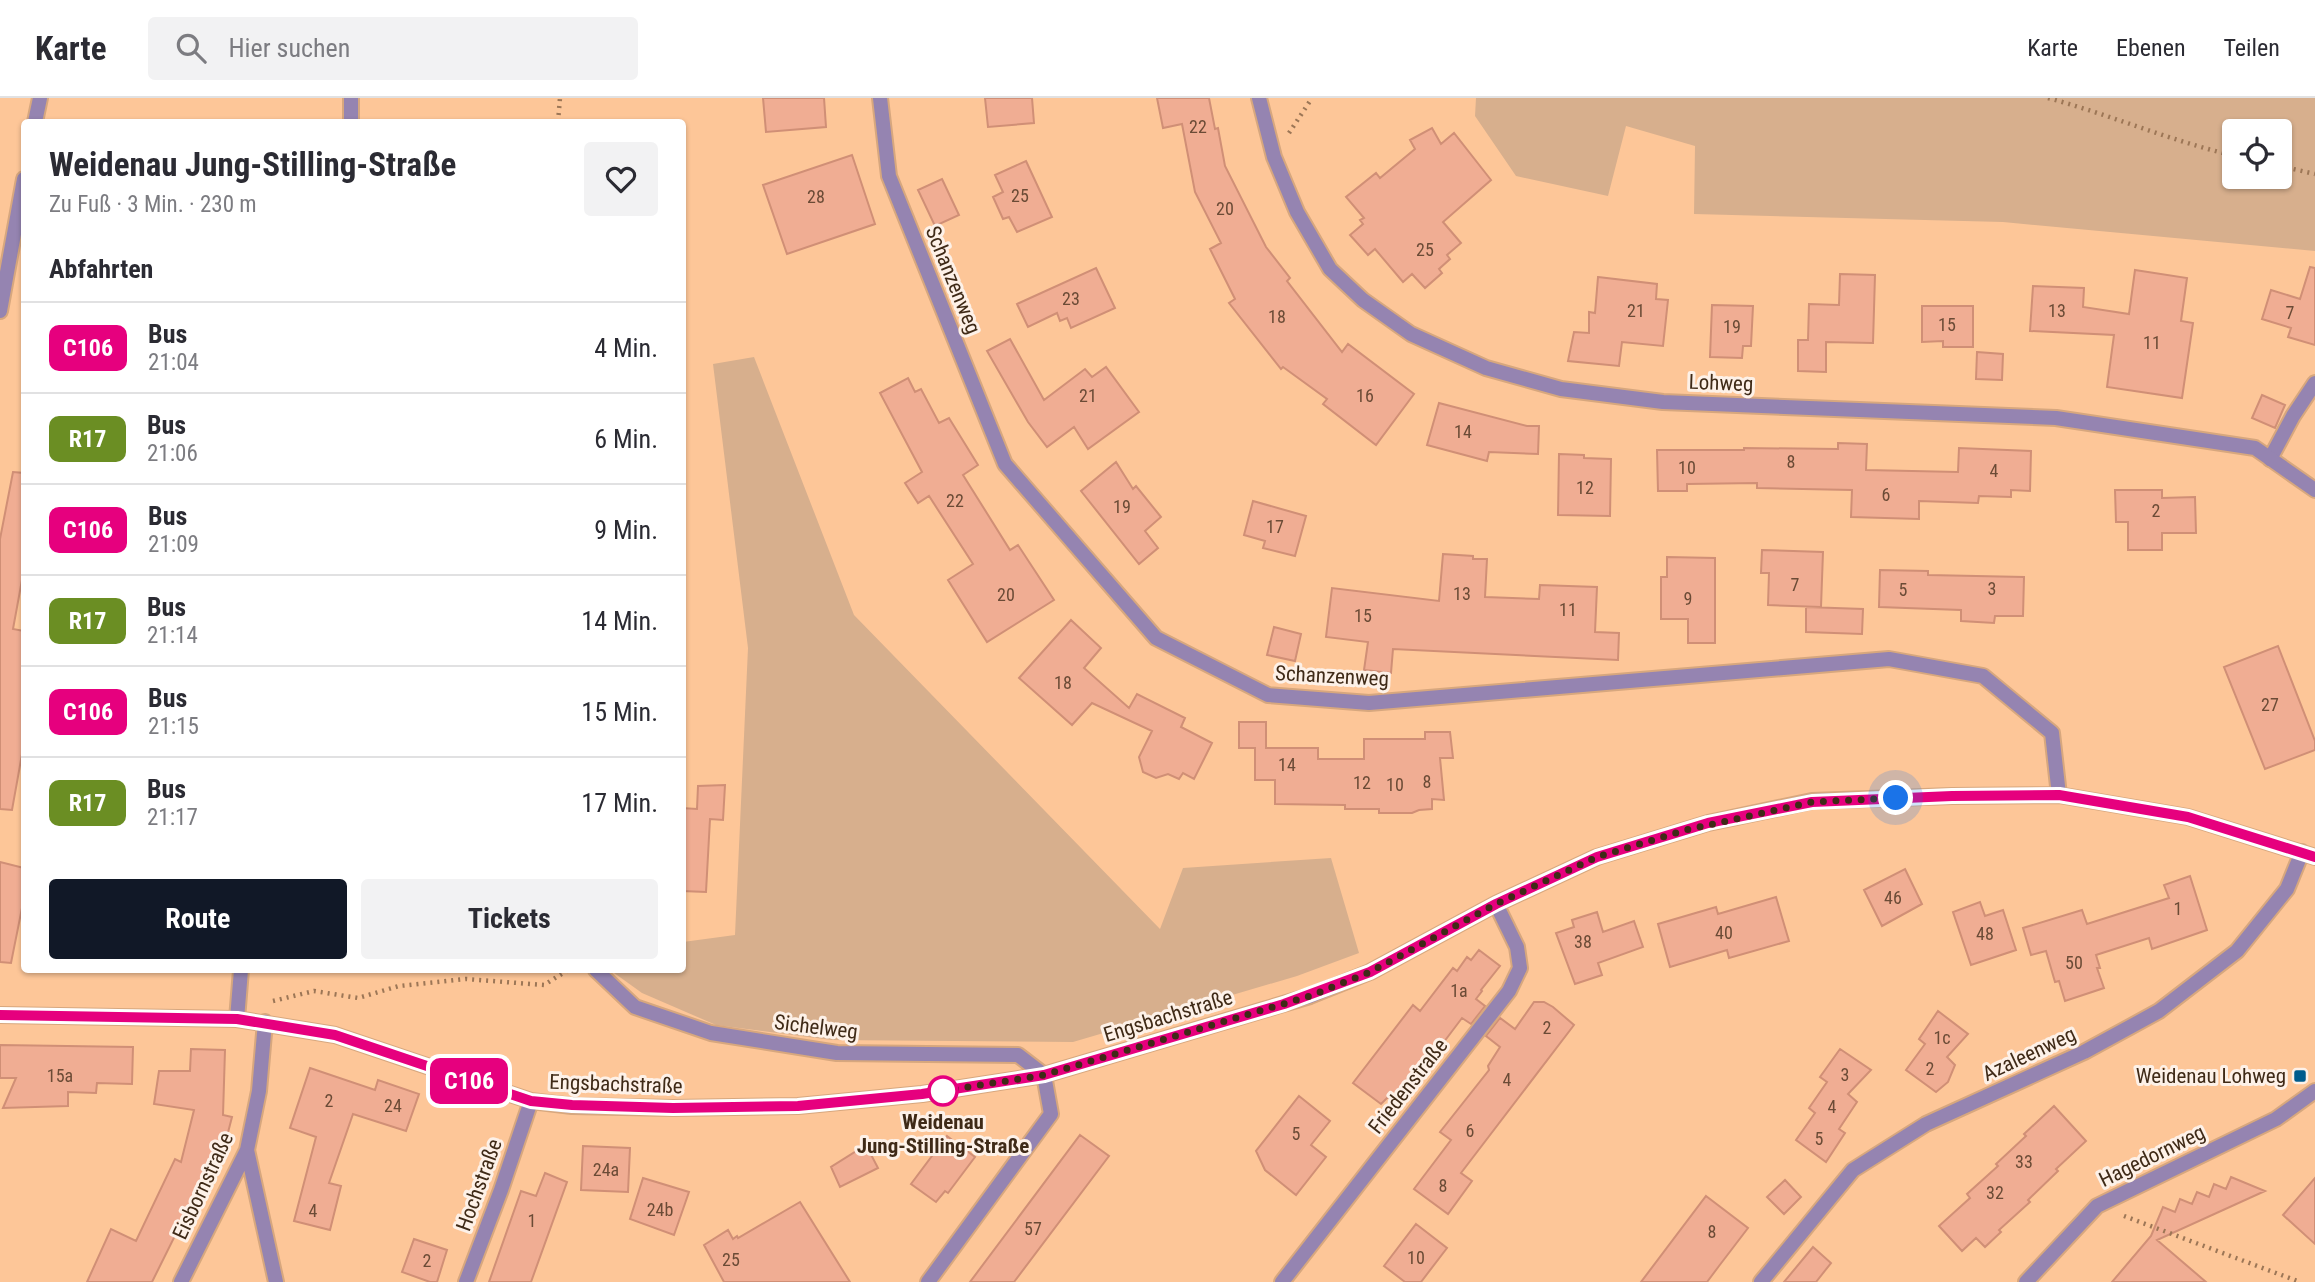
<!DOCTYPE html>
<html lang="de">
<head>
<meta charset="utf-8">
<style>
  body { margin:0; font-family:"Roboto Condensed",sans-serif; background:#f2f2f3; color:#2b2b33; height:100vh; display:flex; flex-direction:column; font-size:26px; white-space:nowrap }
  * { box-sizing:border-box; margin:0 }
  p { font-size:23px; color:#7c7c81 }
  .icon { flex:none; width:38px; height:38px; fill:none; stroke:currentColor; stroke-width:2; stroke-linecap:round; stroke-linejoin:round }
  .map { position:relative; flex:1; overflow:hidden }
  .details { position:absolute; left:21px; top:21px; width:665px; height:854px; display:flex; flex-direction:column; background:#fff; border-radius:7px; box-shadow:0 2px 5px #0004 }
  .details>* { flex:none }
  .badge { padding:0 14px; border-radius:10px; font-size:24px; line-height:46px }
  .controls { position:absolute; left:2222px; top:21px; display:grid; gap:14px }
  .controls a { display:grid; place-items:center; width:70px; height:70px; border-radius:7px; background:#fff; box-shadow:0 2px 5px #0004; font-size:35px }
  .you { position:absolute; width:35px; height:35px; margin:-18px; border:5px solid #fff; border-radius:50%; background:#1a73e8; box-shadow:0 0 0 10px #1a73e833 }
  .map>.badge { position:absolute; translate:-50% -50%; box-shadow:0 0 0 4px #fff }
  h2 { padding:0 28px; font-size:26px; line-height:63px }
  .round { display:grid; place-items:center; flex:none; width:74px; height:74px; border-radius:7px; background:#f2f2f3 }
  .summary { display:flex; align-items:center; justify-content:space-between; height:119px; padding:0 28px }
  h1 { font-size:33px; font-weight:700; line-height:52px }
  .button { display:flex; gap:14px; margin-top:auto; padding:14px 28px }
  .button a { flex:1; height:80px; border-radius:7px; background:#111827; color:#fff; font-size:28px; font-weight:700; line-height:80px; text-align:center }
  .button a+a { background:#f2f2f3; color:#2b2b33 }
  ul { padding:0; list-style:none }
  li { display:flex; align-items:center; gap:21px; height:91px; padding:0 28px; border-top:2px solid #e1e1e2 }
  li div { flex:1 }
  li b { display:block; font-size:26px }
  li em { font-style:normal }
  li .badge { min-width:77px; font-weight:700; text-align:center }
  header { display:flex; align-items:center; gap:42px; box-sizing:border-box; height:98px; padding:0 35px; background:#fff; border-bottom:2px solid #e1e1e2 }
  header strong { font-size:33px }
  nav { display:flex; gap:38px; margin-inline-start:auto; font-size:24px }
  .search { width:490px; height:63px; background:#f2f2f3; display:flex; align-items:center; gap:18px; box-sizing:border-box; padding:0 24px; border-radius:7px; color:#7c7c81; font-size:26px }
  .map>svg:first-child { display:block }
</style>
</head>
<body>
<header>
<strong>Karte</strong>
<div class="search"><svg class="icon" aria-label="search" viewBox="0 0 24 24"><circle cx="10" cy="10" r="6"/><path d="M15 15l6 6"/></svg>Hier suchen</div>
<nav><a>Karte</a><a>Ebenen</a><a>Teilen</a></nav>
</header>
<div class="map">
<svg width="2315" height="1184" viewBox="0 0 2315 1184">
  <rect width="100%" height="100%" fill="#fdc698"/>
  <path fill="#d7af8d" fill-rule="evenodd" d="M1476 0H2315V153L2003 124 1694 116 1695 48 1626 28 1608 98 1516 78 1475 18ZM2235 33H2280V79H2235Z
    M754 259 854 517 1160 831 1183 770 1331 760 1359 855 1297 878 1073 944 832 942 716 927 642 895 610 872H682L683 844 735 837 748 550 713 266Z"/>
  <path fill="#f0ad93" stroke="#d08f76" stroke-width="2" d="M763 0H824L826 29 766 34Z
    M985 0H1032L1034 25 988 29Z
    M1157 0H1209L1215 31 1218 30 1225 68 1266 149 1290 180 1287 183 1342 254 1348 246 1414 296 1376 347 1323 306 1327 301 1283 269 1281 271 1229 205 1235 201 1210 151 1221 145 1195 94 1182 26 1163 30Z
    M1432 30 1441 46 1454 35 1491 82 1443 124 1461 145 1447 157 1450 161 1439 171 1442 175 1425 190 1412 176 1403 184 1375 151 1368 157 1350 137 1363 126 1360 122 1364 120 1346 99 1376 75 1380 80 1415 51 1410 42Z
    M852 57 875 126 787 156 763 87Z
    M1026 63 1052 119 1017 134 1009 119 1003 121 993 99 1003 94 995 77Z
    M942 81 959 117 935 128 918 92Z
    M2310 169 2315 170V247L2288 239 2291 230 2262 221 2271 192 2300 201Z
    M1096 170 1115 210 1071 230 1067 220 1060 223 1057 215 1028 229 1017 206Z
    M2135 172 2187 180 2181 223 2193 225 2182 300 2107 289 2114 237 2030 233 2033 188 2084 190 2083 209 2129 216Z
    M1840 176 1875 177 1873 245 1826 244V274L1798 273V242H1808L1809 206 1839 207Z
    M1598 179 1657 186 1656 201 1668 202 1663 248 1622 244 1619 268 1568 263 1574 234 1589 235V214L1595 215Z
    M1712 207 1753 208 1751 248H1743L1742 260 1710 259Z
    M1922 208H1973V249H1943V243L1922 244Z
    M1010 241 1044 302 1085 271 1092 279 1106 269 1139 314 1088 351 1074 329 1047 349 1028 324 987 253Z
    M1977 254 2003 256 2002 282 1976 281Z
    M908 280 915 294 921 291 939 325 949 320 978 367 963 377 1010 452 1018 447 1054 502 987 544 948 482 973 466 929 398 918 405 905 385 922 374 880 295Z
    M2262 297 2285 307 2275 330 2252 320Z
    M1439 305 1527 328H1539L1538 356 1489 354 1487 363 1427 347Z
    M1838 345 1867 346 1866 372 1958 374 1959 350 2031 353 2030 393 2011 392V399L1979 398 1978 405 1919 403V421L1851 419 1852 392 1757 390V385L1687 386V393H1658L1657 352H1744V350L1838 351Z
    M1559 356 1584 357V360L1611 361 1610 418 1558 417Z
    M1116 364 1133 391 1136 388 1161 419 1145 433 1158 450 1139 466 1081 393Z
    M13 374 24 375V471L13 531 24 533V645L12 712 0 711V441Z
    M2115 392H2162V400L2195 399 2196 435H2162V452H2128V424H2116Z
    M1253 403 1306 418 1295 458 1263 450 1265 443 1244 437Z
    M1762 452 1823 454 1821 509 1768 507 1769 475H1761Z
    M1443 456 1473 458V461H1487L1485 499 1539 501 1540 487 1597 489 1595 534 1619 535 1618 562 1393 551 1391 575 1364 572 1368 544 1326 539 1332 490 1439 503Z
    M1667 459 1715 460V545H1688V521H1661V479H1667Z
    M1880 472 1928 473V477L2024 479 2023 518H1995L1994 525 1961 523V512L1879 509Z
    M1806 509 1863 511 1862 536 1806 534Z
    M1071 522 1101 550 1084 570 1129 610 1137 596 1185 620 1181 629 1212 645 1194 681 1183 675 1179 681 1168 676 1156 680 1143 674 1139 659 1152 633 1092 605 1072 627 1019 580Z
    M1274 529 1301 536 1295 563 1267 557Z
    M2278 548 2315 643V652L2265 671 2224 569Z
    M1239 624H1266V650H1318V661H1364V641H1425V634H1450L1453 660H1440L1444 702 1432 701V711L1419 712 1412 715H1379V711H1345V707L1275 706V682H1255V650H1239Z
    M725 687 723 722 710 721 706 794 682 793V710L697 711 698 688Z
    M0 764 24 770V800L11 865 0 864Z
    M1905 771 1922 806 1882 828 1864 792Z
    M2190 778 2207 832 2152 851 2149 840 2096 857 2100 870H2097L2104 890 2065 903 2059 883 2055 884 2046 853 2031 857 2023 830 2082 812 2087 826 2169 800 2164 787Z
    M1776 799 1789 843 1729 860 1727 852 1670 869 1658 826 1716 809 1718 816Z
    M1980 804 1985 818 2003 812 2016 852 1971 867 1953 814Z
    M1597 814 1603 834 1634 823 1643 849 1598 865 1602 877 1575 886 1556 835 1574 829 1572 822Z
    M1479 852 1500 868 1481 892 1482 893 1476 901 1485 908 1471 926 1462 920 1397 1006 1388 999 1381 1006 1353 985 1413 907 1420 913 1453 870 1457 873 1467 859 1471 862Z
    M1534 904H1544L1553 909 1574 927 1461 1075 1472 1083 1448 1116 1414 1091 1451 1042 1440 1034 1489 972 1488 968 1500 949 1486 938 1500 920 1515 931Z
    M1938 913 1968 936 1947 959 1955 967 1948 984 1936 994 1906 972 1925 946 1919 941Z
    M0 947 133 949 132 986 97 985 96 995 68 994V1008L3 1010 16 980H0Z
    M191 951 225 952 223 1017 232 1019 225 1046 221 1045 152 1184H87L111 1131 136 1143 175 1061 181 1064 194 1012 154 1006 159 973H190Z
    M1840 951 1871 972 1848 996 1857 1004 1839 1031 1845 1035 1826 1064 1796 1042 1815 1015 1809 1010 1827 984 1820 979Z
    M310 970 375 992 378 982 419 996 406 1033 353 1016 329 1085 341 1088 330 1132 294 1123 316 1039 290 1030Z
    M1299 998 1330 1023 1311 1047 1326 1059 1296 1097 1265 1072 1256 1053Z
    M2054 1008 2086 1043 2056 1071 2058 1073 2028 1102 2030 1104 1999 1132 2001 1134 1985 1149 1976 1140 1962 1153 1939 1128 1970 1100 1967 1096 1998 1068 1996 1066 2026 1038 2024 1036Z
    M1080 1037 1109 1058 1014 1184H970Z
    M947 1038 975 1059 948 1095 945 1093 936 1104 911 1086Z
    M866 1047 878 1070 840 1089 831 1069Z
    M583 1048 630 1050 628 1094 581 1092Z
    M545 1075 567 1084 531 1184H489L521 1093 536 1098Z
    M2231 1079 2265 1093 2157 1142 2206 1184H2112L2151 1138 2163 1109 2175 1114 2180 1101 2192 1106 2197 1094 2209 1099 2214 1086 2226 1091Z
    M643 1080 689 1094 674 1137 630 1121Z
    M2315 1080V1146L2283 1117Z
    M1785 1082 1801 1099 1784 1116 1767 1099Z
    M1706 1098 1748 1130 1719 1168 1707 1184H1641Z
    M800 1104 850 1184H724L704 1147 728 1132 733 1141 737 1138 738 1140Z
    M1416 1126 1447 1150 1421 1184H1405L1384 1168Z
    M414 1141 447 1152 437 1184H430L402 1174Z
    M1813 1149 1831 1165 1816 1184H1784Z"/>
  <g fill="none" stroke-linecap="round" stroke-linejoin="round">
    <g stroke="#d7a77e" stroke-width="18">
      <path id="service" d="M2270 361 2293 318 2315 285"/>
    </g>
    <g stroke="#d7a77e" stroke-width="18">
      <path id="minor" d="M351 0V24
        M880 0 889 78 1005 366 1156 540 1268 597 1369 605 1889 561 1983 578 2052 635 2059 697
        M1259 0 1274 59 1297 114 1330 171 1363 202 1411 236 1486 270 1561 291 1663 304 2056 320 2255 350 2315 392
        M35 24 40 0
        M0 213 24 81
        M596 872 635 909 711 935 837 955 1018 957 1044 977 1051 1016 928 1184
        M0 917 237 921 335 937 531 1003 572 1008 673 1010 798 1008 922 996 1044 977 1310 898 1370 874 1496 806 1597 759 1708 725 1812 703 1952 698 2059 697 2188 719 2315 759
        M237 921 241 872
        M247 1052 276 1184
        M181 1184 247 1052 259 993 265 924
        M466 1184 501 1092 531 1003
        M1282 1184 1509 893 1520 870 1517 849 1496 806
        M1761 1184 1853 1072 1926 1026 2084 954 2159 913 2237 853 2287 791 2302 754
        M2026 1184 2097 1108 2276 1021 2315 993"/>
    </g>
    <path stroke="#9c7656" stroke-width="4.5" stroke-dasharray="2 5" stroke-linecap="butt" d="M2048 0C2111 17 2171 43 2235 58
      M558 24 560 0
      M1289 35 1312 0
      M2280 68 2315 76
      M273 903 314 893 358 900 399 888 466 881 544 887 568 872
      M2124 1118 2300 1184"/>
    <use href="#service" stroke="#9584b1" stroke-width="14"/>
    <use href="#minor" stroke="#9584b1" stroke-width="14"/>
  </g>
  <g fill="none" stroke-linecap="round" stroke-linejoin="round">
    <g stroke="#fff" stroke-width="16">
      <path id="line" d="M0 917 237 921 335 937 531 1003 572 1007 673 1010 798 1008 922 996 1044 977 1284 906 1370 874 1496 806 1597 759 1708 725 1812 704 1952 698 2059 697 2188 719 2315 759"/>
    </g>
    <use href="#line" stroke="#e6007e" stroke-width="10"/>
    <path stroke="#3f2a17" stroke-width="7" stroke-dasharray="0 12.6" d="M943 993 1044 977 1310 898 1370 874 1496 806 1597 759 1686 732 1812 704 1896 700"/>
  </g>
  <rect fill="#005c8d" stroke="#fdf1e8" stroke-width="2.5" x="2293" y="971" width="14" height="14" rx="3.5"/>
  <circle fill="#fff" stroke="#e6007e" stroke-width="3.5" cx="943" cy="993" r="14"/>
  <g text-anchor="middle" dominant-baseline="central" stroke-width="6" stroke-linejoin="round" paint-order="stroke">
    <g font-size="18" fill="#6b4b36">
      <text x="1198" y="28">22</text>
      <text x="1020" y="97">25</text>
      <text x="816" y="98">28</text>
      <text x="1225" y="110">20</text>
      <text x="1425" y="151">25</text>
      <text x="1071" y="200">23</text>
      <text x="1636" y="212">21</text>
      <text x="2057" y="212">13</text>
      <text x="2290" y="214">7</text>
      <text x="1277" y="218">18</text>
      <text x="1947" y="226">15</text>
      <text x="1732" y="228">19</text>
      <text x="2152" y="244">11</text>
      <text x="1088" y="297">21</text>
      <text x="1365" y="297">16</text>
      <text x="1463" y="333">14</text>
      <text x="1791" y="363">8</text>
      <text x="1687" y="369">10</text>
      <text x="1994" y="372">4</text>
      <text x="1585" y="389">12</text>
      <text x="1886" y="396">6</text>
      <text x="955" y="402">22</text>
      <text x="1122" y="408">19</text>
      <text x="2156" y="412">2</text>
      <text x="1275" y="428">17</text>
      <text x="1795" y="486">7</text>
      <text x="1992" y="490">3</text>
      <text x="1903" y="491">5</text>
      <text x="1462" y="495">13</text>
      <text x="1006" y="496">20</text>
      <text x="1688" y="500">9</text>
      <text x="1568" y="511">11</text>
      <text x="1363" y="517">15</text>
      <text x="1063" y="584">18</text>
      <text x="2270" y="606">27</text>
      <text x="1287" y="666">14</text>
      <text x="1427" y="683">8</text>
      <text x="1362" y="684">12</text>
      <text x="1395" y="686">10</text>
      <text x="1893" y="799">46</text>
      <text x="2178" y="810">1</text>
      <text x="1724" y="834">40</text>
      <text x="1985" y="835">48</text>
      <text x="1583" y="843">38</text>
      <text x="2074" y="864">50</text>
      <text x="1459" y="892">1a</text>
      <text x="1547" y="929">2</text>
      <text x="1942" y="939">1c</text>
      <text x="1930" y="970">2</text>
      <text x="1845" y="976">3</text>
      <text x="60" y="977">15a</text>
      <text x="1507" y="981">4</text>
      <text x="329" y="1002">2</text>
      <text x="393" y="1007">24</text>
      <text x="1832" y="1008">4</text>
      <text x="1470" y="1032">6</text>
      <text x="1296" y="1035">5</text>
      <text x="1819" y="1040">5</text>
      <text x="2024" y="1063">33</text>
      <text x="606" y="1071">24a</text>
      <text x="1443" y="1087">8</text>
      <text x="1995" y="1094">32</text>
      <text x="660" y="1111">24b</text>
      <text x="313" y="1112">4</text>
      <text x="532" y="1122">1</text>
      <text x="1033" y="1130">57</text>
      <text x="1712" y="1133">8</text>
      <text x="1416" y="1159">10</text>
      <text x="731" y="1161">25</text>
      <text x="427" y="1162">2</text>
    </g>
    <g font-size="21" fill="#3f2a17" stroke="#fdf1e8">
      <text transform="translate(953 182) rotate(68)">Schanzenweg</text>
      <text transform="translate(1721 285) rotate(2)">Lohweg</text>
      <text transform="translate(1332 578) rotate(3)">Schanzenweg</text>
      <text transform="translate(1168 918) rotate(-17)">Engsbachstraße</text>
      <text transform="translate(816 929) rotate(7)">Sichelweg</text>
      <text transform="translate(2029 956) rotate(-25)">Azaleenweg</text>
      <text transform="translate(616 986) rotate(2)">Engsbachstraße</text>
      <text transform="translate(1408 988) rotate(-52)">Friedenstraße</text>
      <text transform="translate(2152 1058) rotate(-26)">Hagedornweg</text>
      <text transform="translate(479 1087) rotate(-70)">Hochstraße</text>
      <text transform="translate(203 1088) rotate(-65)">Eisbornstraße</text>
    </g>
    <g font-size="21" fill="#3f2a17" stroke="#fdf1e8" text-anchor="end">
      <text x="2286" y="978">Weidenau Lohweg</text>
    </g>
    <g font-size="21" font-weight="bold" fill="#3f2a17" stroke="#fdf1e8">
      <text x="943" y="1024">Weidenau<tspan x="943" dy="24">Jung-Stilling-Straße</tspan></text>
    </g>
  </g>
</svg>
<div class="controls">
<a><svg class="icon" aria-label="locate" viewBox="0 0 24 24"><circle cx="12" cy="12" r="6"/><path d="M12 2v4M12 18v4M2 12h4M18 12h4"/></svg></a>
</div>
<div class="you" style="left:1896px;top:700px"></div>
<b class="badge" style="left:469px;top:983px;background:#e6007e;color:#fff">C106</b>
<section class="details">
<div class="summary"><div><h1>Weidenau Jung-Stilling-Straße</h1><p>Zu Fuß · 3 Min. · 230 m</p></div><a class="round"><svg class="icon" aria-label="heart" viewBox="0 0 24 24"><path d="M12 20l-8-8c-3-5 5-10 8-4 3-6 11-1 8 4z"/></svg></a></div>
<h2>Abfahrten</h2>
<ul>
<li><span class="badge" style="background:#e6007e;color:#fff">C106</span><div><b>Bus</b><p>21:04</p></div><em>4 Min.</em></li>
<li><span class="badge" style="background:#6b8e23;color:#fff">R17</span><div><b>Bus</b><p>21:06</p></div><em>6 Min.</em></li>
<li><span class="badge" style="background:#e6007e;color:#fff">C106</span><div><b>Bus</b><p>21:09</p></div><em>9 Min.</em></li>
<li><span class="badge" style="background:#6b8e23;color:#fff">R17</span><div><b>Bus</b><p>21:14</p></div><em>14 Min.</em></li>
<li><span class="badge" style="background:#e6007e;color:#fff">C106</span><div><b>Bus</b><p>21:15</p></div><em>15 Min.</em></li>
<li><span class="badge" style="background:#6b8e23;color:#fff">R17</span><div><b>Bus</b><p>21:17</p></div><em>17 Min.</em></li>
</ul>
<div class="button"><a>Route</a><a>Tickets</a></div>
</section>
</div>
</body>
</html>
